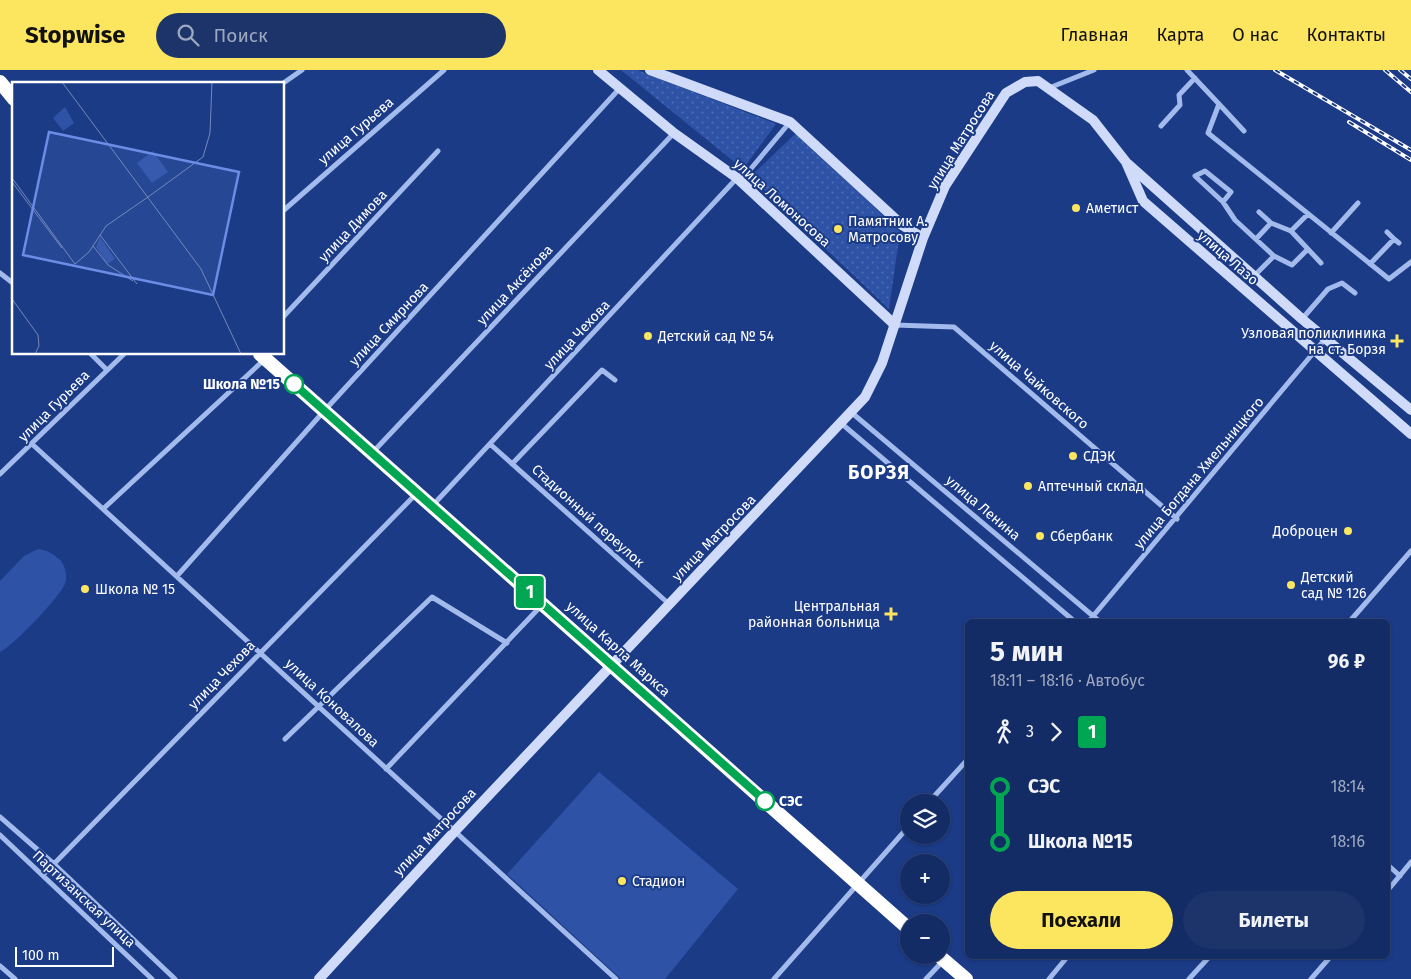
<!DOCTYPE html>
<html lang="ru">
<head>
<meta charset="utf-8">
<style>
  body { margin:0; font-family:"Fira Sans",sans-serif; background:#1d346b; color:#f1f3f6; height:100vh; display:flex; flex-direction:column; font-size:19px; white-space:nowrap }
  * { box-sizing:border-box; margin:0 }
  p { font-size:16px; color:#9da7bf }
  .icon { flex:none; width:28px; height:28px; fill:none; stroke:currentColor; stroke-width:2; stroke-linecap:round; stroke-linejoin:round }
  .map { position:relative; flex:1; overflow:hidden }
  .sheet { position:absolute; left:965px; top:549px; width:425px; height:340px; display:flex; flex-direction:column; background:#142c65; border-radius:8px; box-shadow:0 1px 4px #0004,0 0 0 1px #334879 }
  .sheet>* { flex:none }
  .badge { padding:0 10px; border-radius:4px; font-size:18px; line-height:32px }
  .controls { position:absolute; left:900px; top:724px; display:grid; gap:10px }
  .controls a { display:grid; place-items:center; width:50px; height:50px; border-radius:50%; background:#142c65; box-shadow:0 1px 4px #0004,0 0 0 1px #334879; font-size:25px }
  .scale { position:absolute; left:15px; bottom:12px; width:99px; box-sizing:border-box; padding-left:5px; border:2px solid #fff; border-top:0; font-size:14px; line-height:18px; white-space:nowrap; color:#fff; -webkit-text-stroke:4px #1b3b87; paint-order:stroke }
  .map>.badge { position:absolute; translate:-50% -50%; box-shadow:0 0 0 2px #fff }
  .legs { display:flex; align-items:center; gap:8px; height:55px; padding:0 25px; font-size:16px }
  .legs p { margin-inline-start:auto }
  .head { display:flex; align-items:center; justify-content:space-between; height:85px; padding:0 25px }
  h1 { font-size:28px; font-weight:700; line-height:38px }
  .primary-button { display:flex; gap:10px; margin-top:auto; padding:10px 25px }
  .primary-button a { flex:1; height:58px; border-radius:30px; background:#fde65f; color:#111; font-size:20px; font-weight:700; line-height:58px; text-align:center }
  .primary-button a+a { background:#1d346b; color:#f1f3f6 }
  ul { padding:0 25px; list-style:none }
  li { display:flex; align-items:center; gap:18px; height:55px; font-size:19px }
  li i { display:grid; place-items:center; width:8px; height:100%; margin:0 6px; background:currentColor }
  li i::after { content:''; width:12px; height:12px; margin:-6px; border:4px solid; border-radius:50%; background:#142c65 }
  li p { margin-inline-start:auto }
  li:first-child i { background:linear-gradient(#0000 50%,currentColor 0) }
  li:last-child i { background:linear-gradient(currentColor 50%,#0000 0) }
  header { display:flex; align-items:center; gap:30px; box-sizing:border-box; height:70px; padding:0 25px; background:#fde65f; color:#111 }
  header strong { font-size:24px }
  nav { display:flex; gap:28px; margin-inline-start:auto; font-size:18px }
  .search { width:350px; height:45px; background:#1d346b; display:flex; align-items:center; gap:12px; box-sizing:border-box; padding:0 18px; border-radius:28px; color:#9da7bf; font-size:19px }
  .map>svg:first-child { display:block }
</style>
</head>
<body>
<header>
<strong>Stopwise</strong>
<div class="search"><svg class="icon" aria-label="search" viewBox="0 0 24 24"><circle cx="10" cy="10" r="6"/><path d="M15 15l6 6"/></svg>Поиск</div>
<nav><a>Главная</a><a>Карта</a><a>О нас</a><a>Контакты</a></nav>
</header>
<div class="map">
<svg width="1411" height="909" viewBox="0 0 1411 909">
  <defs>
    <pattern id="park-dots" width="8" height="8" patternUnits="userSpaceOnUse" patternTransform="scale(1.25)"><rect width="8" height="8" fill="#2e52a5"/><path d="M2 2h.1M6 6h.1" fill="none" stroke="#4d6cb2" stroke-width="1.8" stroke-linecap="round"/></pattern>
  </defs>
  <rect width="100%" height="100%" fill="#1b3b87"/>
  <path fill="#2e52a5" d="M38 479C47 480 52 483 59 489 65 494 68 506 65 514 58 529 14 575 0 582V511L24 486Z
    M599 702 738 819 665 909H621L507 804Z"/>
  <path fill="url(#park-dots)" d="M621 0H637L776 54 743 99Z
    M797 62 900 162 889 239 750 107Z"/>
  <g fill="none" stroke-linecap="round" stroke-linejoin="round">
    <path stroke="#a3baec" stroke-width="5" d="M1187 0 1219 34 1208 63 1389 209 1411 192
      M282 14 302 0
      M1049 18 1094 0
      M1219 34 1244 61
      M1161 56 1180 35 1179 25 1195 8
      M1223 132 1231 122 1205 101 1195 106 1223 132 1235 150 1274 186 1254 206
      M284 140 444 0
      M1308 144 1291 161 1321 193
      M1271 153 1291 161
      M1387 162 1394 169
      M1331 163 1358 133
      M1256 169 1271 153 1259 142
      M1274 186 1292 195 1307 180
      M1370 194 1394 169 1399 173
      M0 203 14 214
      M284 246 438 81
      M1302 249 1328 219 1342 213 1355 223
      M895 255 954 257 1177 449
      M91 284 107 300
      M852 343 1099 551
      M842 354 1074 551
      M32 374 616 909
      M490 374 669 534
      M373 382 674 63
      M512 394 602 300 615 310
      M0 404 124 284
      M433 435 737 108 749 101 790 52
      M103 439 265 289
      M177 506 325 340 620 18
      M1089 551 1325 269
      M1350 551 1411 481
      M285 669 432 527 507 573
      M386 699 541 536
      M929 732 968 689
      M0 747 54 794 175 909
      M0 765 152 909
      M1388 795 1400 806
      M43 805 417 423
      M1388 820 1411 792
      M0 896 15 909
      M774 909 909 756
      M926 909 943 891
      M1049 909 1068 886
      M1189 909 1210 886
      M1311 909 1331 886"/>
    <path stroke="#cfdbf9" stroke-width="10" d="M598 0 674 63 737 108 895 255
      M650 0 790 52 902 155 923 168
      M1128 94 1302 249 1411 340
      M319 909 455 761 865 327 882 293 923 168 945 116 1006 23 1025 12 1038 11 1093 50 1126 92 1143 131 1411 364"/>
    <path stroke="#fff" stroke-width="14" d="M0 12 14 29
      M260 284 909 859
      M938 885 966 909"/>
    <g stroke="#fff" stroke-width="4">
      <path id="rail" d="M1275 0 1411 80
        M1385 0 1411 22
        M1400 0 1411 9
        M1349 52 1411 90"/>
    </g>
    <use href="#rail" stroke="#1b3b87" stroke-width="2" stroke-dasharray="5.5" stroke-linecap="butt"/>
  </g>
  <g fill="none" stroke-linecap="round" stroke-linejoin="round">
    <g stroke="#fff" stroke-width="11">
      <path id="line-1" d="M294 314 765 731"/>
    </g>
    <use href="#line-1" stroke="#00a651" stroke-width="8"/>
  </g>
  <g fill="#fde65f" stroke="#1b3b87" stroke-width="2">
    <circle cx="1076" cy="138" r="5"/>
    <circle cx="838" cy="159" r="5"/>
    <circle cx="648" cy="266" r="5"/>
    <path d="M1394.5 263.5h5v5h5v5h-5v5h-5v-5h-5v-5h5z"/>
    <circle cx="1073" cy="386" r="5"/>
    <circle cx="1028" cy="416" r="5"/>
    <circle cx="1348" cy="461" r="5"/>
    <circle cx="1040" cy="466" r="5"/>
    <circle cx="1291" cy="515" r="5"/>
    <circle cx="85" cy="519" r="5"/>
    <path d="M888.5 536.5h5v5h5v5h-5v5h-5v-5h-5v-5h5z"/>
    <circle cx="622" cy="811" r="5"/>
  </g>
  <g fill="#fff" stroke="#00a651" stroke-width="2.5">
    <circle cx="294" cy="314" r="9"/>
    <circle cx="765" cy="731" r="9"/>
  </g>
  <g text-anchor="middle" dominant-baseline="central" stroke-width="4" stroke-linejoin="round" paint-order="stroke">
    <g font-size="14" fill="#fff" stroke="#1b3b87">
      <text transform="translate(356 61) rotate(-41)">улица Гурьева</text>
      <text transform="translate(961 70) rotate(-58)">улица Матросова</text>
      <text transform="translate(782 133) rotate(42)">улица Ломоносова</text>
      <text transform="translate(353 156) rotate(-47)">улица Димова</text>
      <text transform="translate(1228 188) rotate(41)">улица Лазо</text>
      <text transform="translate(515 215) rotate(-47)">улица Аксёнова</text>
      <text transform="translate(389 254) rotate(-47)">улица Смирнова</text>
      <text transform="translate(577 265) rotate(-47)">улица Чехова</text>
      <text transform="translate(1039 315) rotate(41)">улица Чайковского</text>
      <text transform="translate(54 336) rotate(-45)">улица Гурьева</text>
      <text transform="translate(1199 403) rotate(-50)">улица Богдана Хмельницкого</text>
      <text transform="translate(983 438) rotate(40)">улица Ленина</text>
      <text transform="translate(588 446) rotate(42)">Стадионный переулок</text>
      <text transform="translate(714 468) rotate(-46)">улица Матросова</text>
      <text transform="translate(618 579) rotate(42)">улица Карла Маркса</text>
      <text transform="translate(222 605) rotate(-46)">улица Чехова</text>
      <text transform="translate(332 633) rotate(43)">улица Коновалова</text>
      <text transform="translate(435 762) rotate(-47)">улица Матросова</text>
      <text transform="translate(84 829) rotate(43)">Партизанская улица</text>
    </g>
    <g font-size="14" fill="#fff" stroke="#1b3b87" text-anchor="start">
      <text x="1086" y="138">Аметист</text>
      <text x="848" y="151">Памятник А.<tspan x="848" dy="16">Матросову</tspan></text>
      <text x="1386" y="263" text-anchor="end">Узловая поликлиника<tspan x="1386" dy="16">на ст. Борзя</tspan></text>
      <text x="658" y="266">Детский сад № 54</text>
      <text x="1083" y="386">СДЭК</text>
      <text x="1038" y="416">Аптечный склад</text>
      <text x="1338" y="461" text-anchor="end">Доброцен</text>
      <text x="1050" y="466">Сбербанк</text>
      <text x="1301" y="507">Детский<tspan x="1301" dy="16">сад № 126</tspan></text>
      <text x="95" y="519">Школа № 15</text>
      <text x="880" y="536" text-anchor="end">Центральная<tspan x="880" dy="16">районная больница</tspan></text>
      <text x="632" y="811">Стадион</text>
    </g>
    <g font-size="14" font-weight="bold" fill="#fff" stroke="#1b3b87" text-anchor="end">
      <text x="280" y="314">Школа №15</text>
      <text x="779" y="731" text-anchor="start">СЭС</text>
    </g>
    <g font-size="19" font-weight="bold" letter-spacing="1" fill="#fff" stroke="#1b3b87">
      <text x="879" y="402">БОРЗЯ</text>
    </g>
  </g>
  <g transform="translate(12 12)">
    <rect width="272" height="272" fill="#1b3b87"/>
    <path d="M141 69 156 90 140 101 125 81Z" fill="#2e52a5"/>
    <path d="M53 25 62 41 51 49 41 36ZM88 155 103 177 95 182 84 165Z" fill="#2e52a5"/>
    <path fill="none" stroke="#7689b7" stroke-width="1" d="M50 0 189 187 229 272M0 96 63 182 77 170 94 144 136 115M0 100 50 166M136 115 191 75 198 51 200 0M88 153 125 202M81 164 96 183 121 199M0 217 26 253 27 264 23 272"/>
    <path fill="#6c8ce6" fill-opacity="0.15" stroke="#6c8ce6" stroke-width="2.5" d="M37 50 227 90 201 213 11 173Z"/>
    <rect width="272" height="272" fill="none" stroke="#fff" stroke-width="2.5"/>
  </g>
</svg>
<div class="controls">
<a><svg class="icon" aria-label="layers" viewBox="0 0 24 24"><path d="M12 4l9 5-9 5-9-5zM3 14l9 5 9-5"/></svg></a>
<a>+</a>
<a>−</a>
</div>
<div class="scale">100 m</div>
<b class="badge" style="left:530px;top:522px;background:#00a651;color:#fff">1</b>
<section class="sheet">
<div class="head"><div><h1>5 мин</h1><p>18:11 – 18:16 · Автобус</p></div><b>96 ₽</b></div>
<div class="legs"><svg class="icon" aria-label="walk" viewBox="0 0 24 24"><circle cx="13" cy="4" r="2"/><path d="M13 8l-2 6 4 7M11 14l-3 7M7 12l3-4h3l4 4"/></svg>3<svg class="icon" aria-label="forward" viewBox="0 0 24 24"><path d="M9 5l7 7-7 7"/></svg><b class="badge" style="background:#00a651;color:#fff">1</b></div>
<ul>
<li><i style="color:#00a651"></i><b>СЭС</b><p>18:14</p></li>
<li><i style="color:#00a651"></i><b>Школа №15</b><p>18:16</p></li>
</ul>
<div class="primary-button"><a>Поехали</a><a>Билеты</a></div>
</section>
</div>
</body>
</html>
